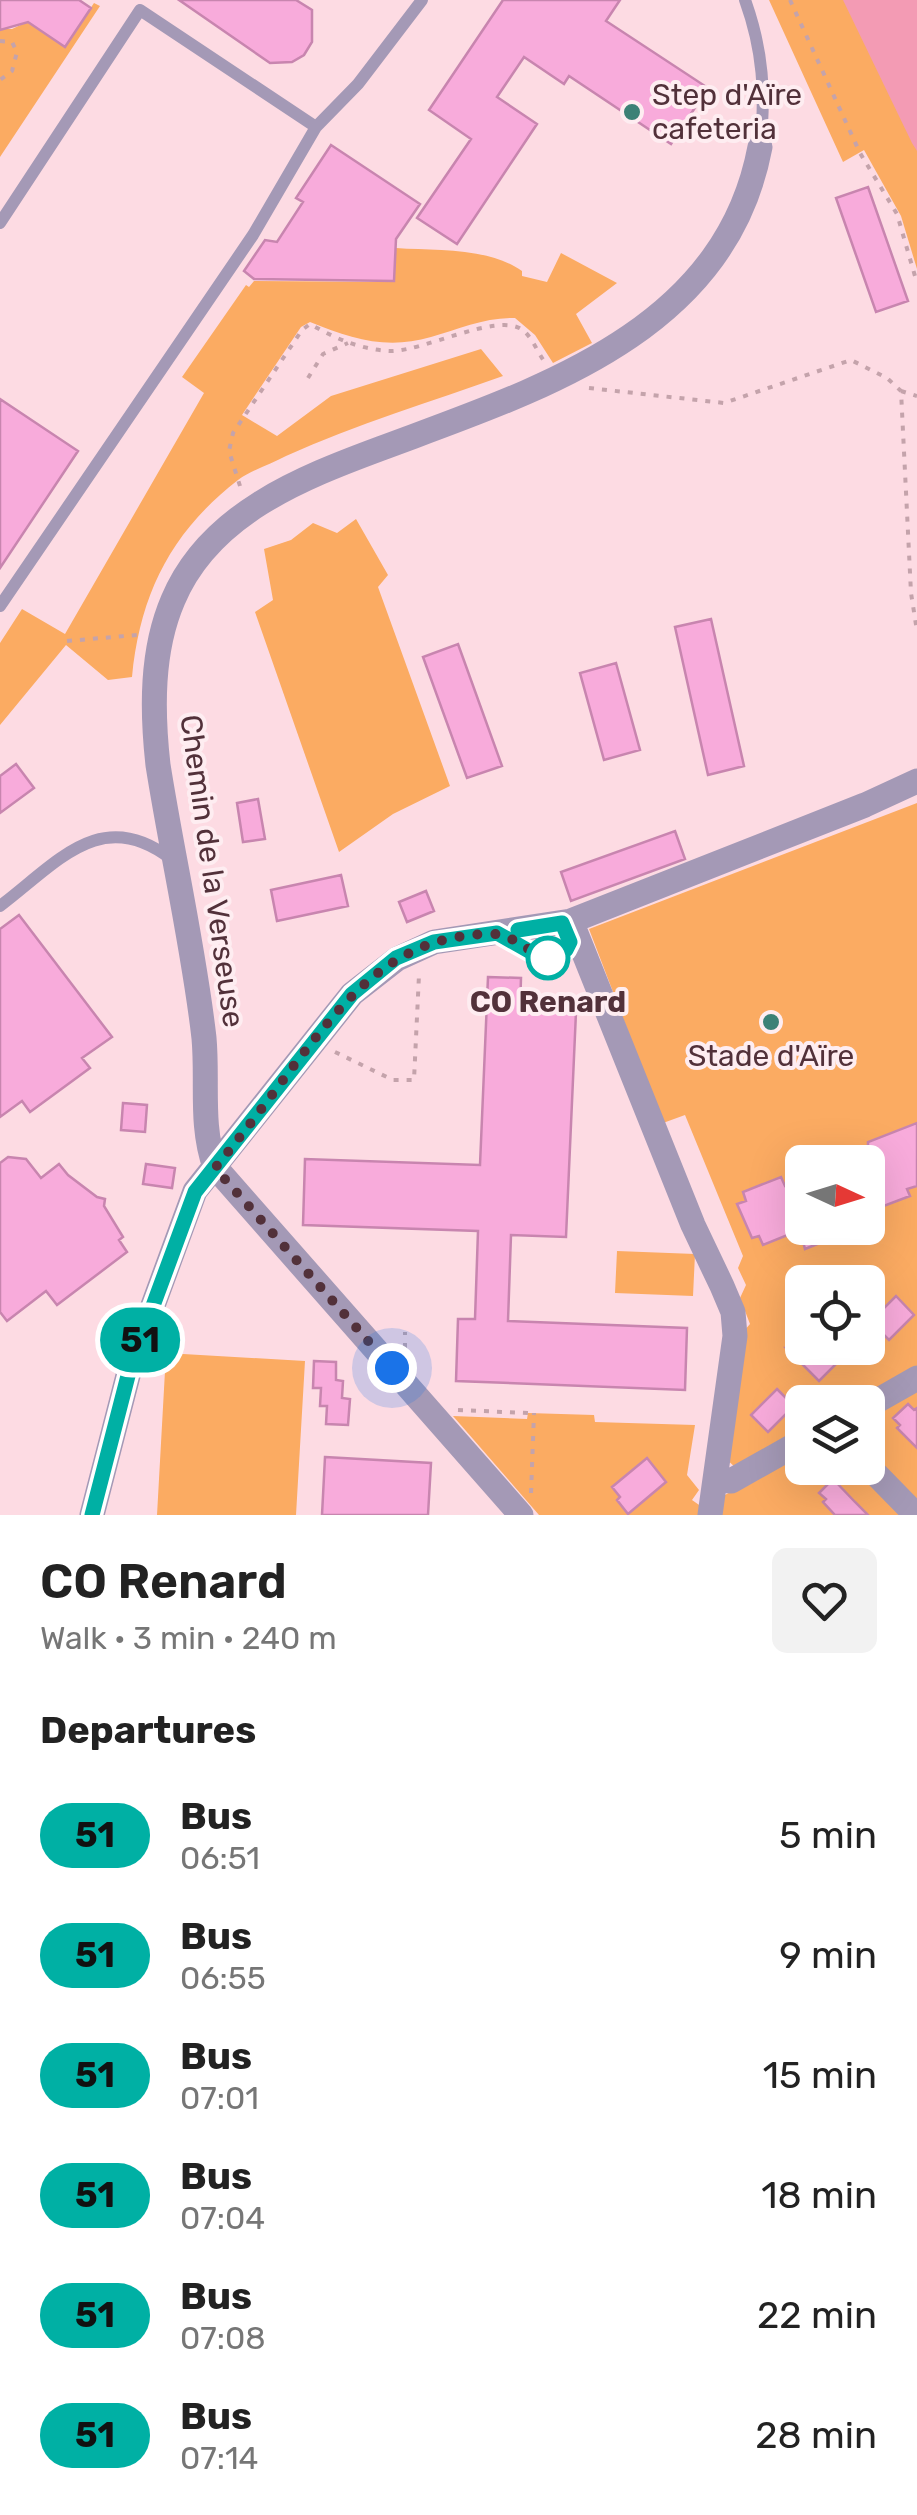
<!DOCTYPE html>
<html lang="en">
<head>
<meta charset="utf-8">
<style>
  body { margin:0; font-family:Rubik,sans-serif; background:#f2f2f2; color:#222; height:100vh; display:flex; flex-direction:column; font-size:38px; white-space:nowrap }
  * { box-sizing:border-box; margin:0 }
  p { font-size:32px; color:#767676 }
  .icon { flex:none; width:55px; height:55px; fill:none; stroke:currentColor; stroke-width:2; stroke-linecap:round; stroke-linejoin:round }
  .map { position:relative; height:1515px; overflow:hidden }
  .details { display:flex; flex-direction:column; background:#fff; flex:1 }
  .details>* { flex:none }
  .badge { padding:0 20px; border-radius:32px; font-size:35px; line-height:65px }
  .needle { width:65px; rotate:94deg }
  .controls { position:absolute; left:785px; top:1145px; display:grid; gap:20px }
  .controls a { display:grid; place-items:center; width:100px; height:100px; border-radius:15px; background:#fff; box-shadow:0 10px 40px #0002; font-size:50px }
  .you { position:absolute; width:50px; height:50px; margin:-25px; border:8px solid #fff; border-radius:50%; background:#1a73e8; box-shadow:0 0 0 15px #1a73e833 }
  .map>.badge { position:absolute; translate:-50% -50%; box-shadow:0 0 0 5px #fff }
  h2 { padding:0 40px; font-size:38px; line-height:90px }
  .round { display:grid; place-items:center; flex:none; width:105px; height:105px; border-radius:15px; background:#f2f2f2 }
  .overview { display:flex; align-items:center; justify-content:space-between; height:170px; padding:0 40px }
  h1 { font-size:48px; font-weight:600; line-height:75px }
  ul { padding:0; list-style:none }
  li { display:flex; align-items:center; gap:30px; height:120px; padding:0 40px }
  li div { flex:1 }
  li b { display:block; font-size:38px }
  li em { font-style:normal }
  li .badge { min-width:110px; font-weight:700; text-align:center }
  .map>svg:first-child { display:block }
</style>
</head>
<body>
<div class="map">
<svg width="917" height="1515" viewBox="0 0 917 1515">
  <rect width="100%" height="100%" fill="#fddbe3"/>
  <path fill="#fbab62" fill-rule="evenodd" d="M769 0H868L917 91V269L901 216 864 150 843 162Z
    M94 3 100 6 0 157V29H12L27 22 65 46Z
    M396 248C437 251 488 247 522 271V276L547 282 561 253 617 283 576 314 592 343 553 363 535 335 515 318C486 317 459 329 431 337 387 350 352 339 310 322L301 327 242 415 277 436 331 396 481 349 503 376C431 402 356 424 286 456 271 464 252 470 238 480 171 532 140 594 132 677L108 680 66 645 0 725V643L22 609 65 634 204 393 182 377 246 285 249 287 254 281 394 282Z
    M356 519 388 575 378 587 450 786 393 814 339 852 255 612 273 600 264 549 291 540 313 523 337 533Z
    M917 803V1368L855 1402H802V1431L736 1468 724 1457 744 1331 750 1324 740 1298 746 1285 738 1268 743 1256 685 1115 663 1123 589 929ZM802 1162H868V1228H802ZM802 1282H868V1348H802Z
    M617 1251 695 1254 693 1296 615 1293Z
    M166 1353 305 1361 296 1515H157Z
    M917 1388V1503L868 1453 869 1415Z
    M528 1413 594 1415 595 1422 695 1425 687 1475 699 1490 692 1500 702 1507 701 1515H539L453 1416 527 1419Z
    M802 1453V1468H855L902 1515H720L723 1496Z"/>
  <path fill="#f39bb4" d="M843 0H917V151L912 143Z"/>
  <path fill="#f8abdb" stroke="#c885af" stroke-width="2.5" d="M0 0H79L91 8 65 47 28 22 0 30Z
    M179 0H296L312 10V42L304 55 292 62 270 63Z
    M503 0H620L606 21 708 88 671 144 569 76 564 84 524 57 497 97 537 124 457 244 417 218 471 139 429 110Z
    M331 145 420 204 396 239 394 281 254 279 244 271 265 240 277 242 303 202 296 198Z
    M868 187 908 301 876 312 836 198Z
    M0 399 78 451 0 568Z
    M711 619 744 766 708 775 675 627Z
    M458 644 502 766 467 778 423 657Z
    M616 663 640 750 604 760 580 673Z
    M16 764 34 788 0 813V776Z
    M258 799 265 839 243 842 237 803Z
    M675 831 685 859 571 901 561 872Z
    M341 875 348 906 277 921 271 890Z
    M426 891 434 911 407 922 399 902Z
    M19 915 112 1037 82 1058 90 1068 30 1112 22 1101 0 1117V929Z
    M488 977 521 978 520 1010 576 1012 566 1237 511 1235 508 1321 687 1328 685 1390 456 1381 458 1319H475L478 1231 303 1225 305 1159 480 1165Z
    M123 1103 147 1105 145 1132 121 1130Z
    M917 1123V1186L907 1189 910 1196 868 1212V1162H860L858 1158 868 1154V1142Z
    M8 1157 26 1159 41 1178 59 1164 68 1175 97 1197 105 1199 104 1206 123 1237 119 1240 127 1252 57 1305 46 1291 7 1321 0 1312V1163Z
    M146 1164 175 1168 172 1188 143 1184Z
    M781 1177 785 1186 802 1179V1228H857L805 1249 800 1230 763 1245 759 1236 752 1238 737 1204 746 1201 743 1192Z
    M896 1296 914 1315 889 1340 873 1324 881 1317 878 1314Z
    M786 1348H852L819 1381Z
    M314 1361 336 1362V1380L343 1381 342 1398 350 1399 348 1425 326 1424 327 1406H320L321 1388H313Z
    M777 1389 794 1406 768 1432 751 1415Z
    M908 1404 914 1410 917 1408V1448L897 1428 900 1425 893 1418Z
    M325 1457 431 1463 428 1515H322Z
    M647 1458 666 1482 628 1514 617 1500 620 1497 612 1487Z
    M833 1479 855 1502 868 1515H835L823 1502 826 1499 819 1493Z"/>
  <g fill="none" stroke-linecap="round" stroke-linejoin="round">
    <path stroke="#c4a3ab" stroke-width="4" stroke-dasharray="5 8" stroke-linecap="butt" d="M790 0 860 153 897 214 917 283
      M0 41 12 42 17 52 12 71 0 80
      M308 378 323 354 348 343
      M589 388 724 403 851 360 887 378 901 391 911 593 917 631
      M901 391 917 396
      M240 486 229 451 233 433 302 330 310 324C336 339 362 350 391 351 424 351 496 313 521 329 531 335 537 351 544 361
      M67 641 137 635
      M520 1006 580 1009
      M335 1052 393 1080H414L419 975
      M405 1348V1332
      M458 1410 528 1413
      M531 1493 534 1413"/>
    <path stroke="#a499b6" stroke-width="12" d="M745 0C763 50 766 94 760 147
      M0 223 140 10 316 127
      M0 606 253 235 316 127 358 84 422 0
      M0 906C57 863 101 805 171 859
      M502 935 523 949 548 958 566 950 570 942 568 934"/>
    <path stroke="#a499b6" stroke-width="25" d="M571 921 693 1225 722 1286 733 1312 735 1336 710 1515
      M868 1406 917 1378
      M868 1466 916 1515
      M715 1479 731 1481 802 1441
      M92 1515 130 1368 195 1191 352 994 397 959 434 942 571 921 865 805 917 781
      M521 1515 215 1167C200 1125 208 1082 204 1038 194 949 172 854 158 765 152 711 151 651 173 600 209 514 301 478 382 448 537 390 725 333 760 147"/>
  </g>
  <g fill="none" stroke-linecap="round" stroke-linejoin="round">
    <g stroke="#fff" stroke-width="22">
      <path id="line" d="M92 1515 130 1368 195 1192 352 994 396 958 434 942 497 933 536 955 548 958 566 950 570 942 562 923 518 930"/>
    </g>
    <use href="#line" stroke="#00b0a4" stroke-width="15"/>
    <path stroke="#52313a" stroke-width="10" stroke-dasharray="0 18" d="M392 1368 215 1168C243 1134 269 1099 295 1064 349 994 397 934 493 934 512 934 529 953 548 958"/>
  </g>
  <g fill="#3c8176" stroke="#feedf1" stroke-width="4">
    <circle cx="632" cy="112" r="10"/>
    <circle cx="771" cy="1022" r="10"/>
  </g>
  <circle fill="#fff" stroke="#00b0a4" stroke-width="5" cx="548" cy="958" r="20"/>
  <g text-anchor="middle" dominant-baseline="central" stroke-width="8" stroke-linejoin="round" paint-order="stroke">
    <g font-size="30" fill="#52313a" stroke="#feedf1" text-anchor="start">
      <text x="652" y="95">Step d'Aïre<tspan x="652" dy="34">cafeteria</tspan></text>
      <text x="771" y="1056" text-anchor="middle">Stade d'Aïre</text>
    </g>
    <g font-size="30" fill="#52313a" stroke="#feedf1">
      <text transform="translate(212 871) rotate(82)">Chemin de la Verseuse</text>
    </g>
    <g font-size="30" font-weight="bold" fill="#52313a" stroke="#feedf1">
      <text x="548" y="1002">CO Renard</text>
    </g>
  </g>
</svg>
<div class="controls">
<a><svg class="needle" viewBox="-14 -14 28 28"><path d="M0-13l5 13h-10z" fill="#e53935"/><path d="M0 13l5-13h-10z" fill="#767676"/></svg></a>
<a><svg class="icon" aria-label="locate" viewBox="0 0 24 24"><circle cx="12" cy="12" r="6"/><path d="M12 2v4M12 18v4M2 12h4M18 12h4"/></svg></a>
<a><svg class="icon" aria-label="layers" viewBox="0 0 24 24"><path d="M12 4l9 5-9 5-9-5zM3 14l9 5 9-5"/></svg></a>
</div>
<div class="you" style="left:392px;top:1368px"></div>
<b class="badge" style="left:140px;top:1340px;background:#00b0a4;color:#111">51</b>
</div>
<section class="details">
<div class="overview"><div><h1>CO Renard</h1><p>Walk · 3 min · 240 m</p></div><a class="round"><svg class="icon" aria-label="heart" viewBox="0 0 24 24"><path d="M12 20l-8-8c-3-5 5-10 8-4 3-6 11-1 8 4z"/></svg></a></div>
<h2>Departures</h2>
<ul>
<li><span class="badge" style="background:#00b0a4;color:#111">51</span><div><b>Bus</b><p>06:51</p></div><em>5 min</em></li>
<li><span class="badge" style="background:#00b0a4;color:#111">51</span><div><b>Bus</b><p>06:55</p></div><em>9 min</em></li>
<li><span class="badge" style="background:#00b0a4;color:#111">51</span><div><b>Bus</b><p>07:01</p></div><em>15 min</em></li>
<li><span class="badge" style="background:#00b0a4;color:#111">51</span><div><b>Bus</b><p>07:04</p></div><em>18 min</em></li>
<li><span class="badge" style="background:#00b0a4;color:#111">51</span><div><b>Bus</b><p>07:08</p></div><em>22 min</em></li>
<li><span class="badge" style="background:#00b0a4;color:#111">51</span><div><b>Bus</b><p>07:14</p></div><em>28 min</em></li>
</ul>
</section>
</body>
</html>
